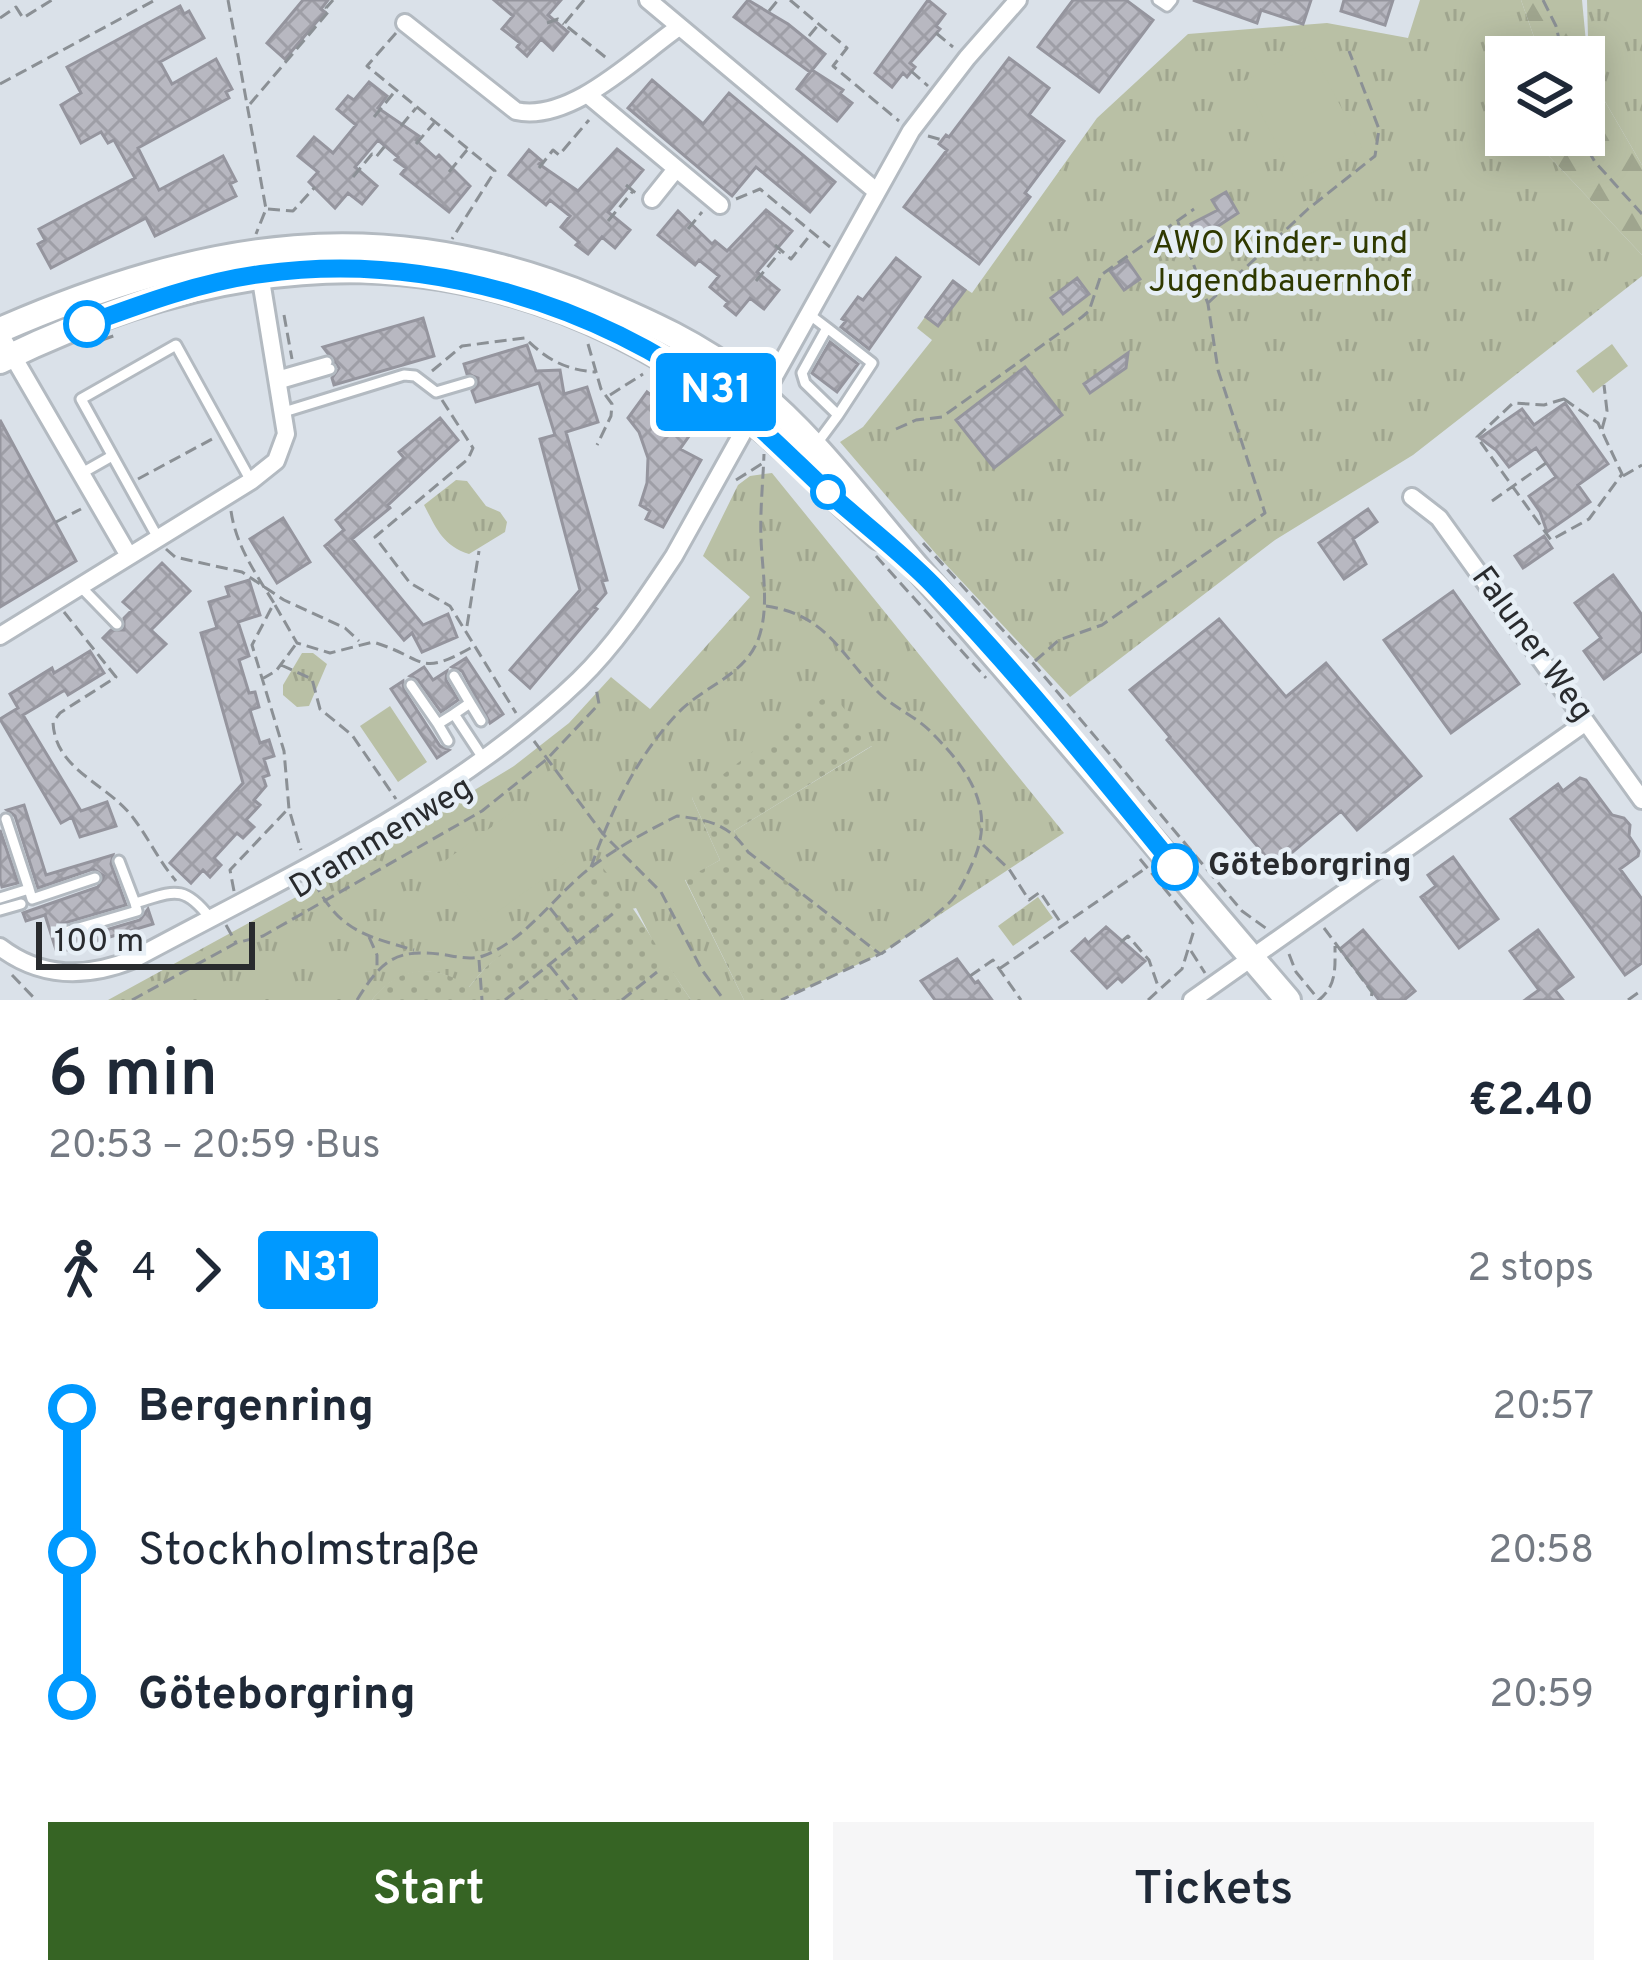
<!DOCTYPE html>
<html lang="en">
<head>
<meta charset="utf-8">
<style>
  body { margin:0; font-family:Overpass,sans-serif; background:#f6f6f7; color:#1f2937; height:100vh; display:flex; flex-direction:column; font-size:45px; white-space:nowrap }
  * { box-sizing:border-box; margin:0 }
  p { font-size:39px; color:#747a83 }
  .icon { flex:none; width:66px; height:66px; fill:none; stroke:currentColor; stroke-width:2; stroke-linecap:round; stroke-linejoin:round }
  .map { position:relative; height:1000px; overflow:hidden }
  .sheet { display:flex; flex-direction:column; background:#fff; flex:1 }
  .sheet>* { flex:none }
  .badge { padding:0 24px; border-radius:9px; font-size:42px; line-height:78px }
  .buttons { position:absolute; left:1485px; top:36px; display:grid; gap:24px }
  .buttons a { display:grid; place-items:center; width:120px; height:120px; border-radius:0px; background:#fff; box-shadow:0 6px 30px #0003; font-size:60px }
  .scale { position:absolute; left:36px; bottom:30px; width:219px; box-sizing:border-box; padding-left:12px; border:6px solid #292b2e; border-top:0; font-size:33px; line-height:42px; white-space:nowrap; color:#292b2e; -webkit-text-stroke:9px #e7eff6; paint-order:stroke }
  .map>.badge { position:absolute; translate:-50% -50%; box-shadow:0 0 0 6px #fff }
  .legs { display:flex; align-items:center; gap:18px; height:132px; padding:0 48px; font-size:39px }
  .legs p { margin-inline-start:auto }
  .overview { display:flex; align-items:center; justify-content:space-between; height:204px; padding:0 48px }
  h1 { font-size:66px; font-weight:600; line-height:90px }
  .action { display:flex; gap:24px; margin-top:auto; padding:24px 48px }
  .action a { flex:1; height:138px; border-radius:0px; background:#366424; color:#fff; font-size:48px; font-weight:600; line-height:138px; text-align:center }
  .action a+a { background:#f6f6f7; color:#1f2937 }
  ul { padding:0 48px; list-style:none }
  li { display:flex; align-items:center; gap:42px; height:144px; font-size:45px }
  li i { display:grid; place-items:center; width:18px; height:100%; margin:0 15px; background:currentColor }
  li i::after { content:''; width:30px; height:30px; margin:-15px; border:9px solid; border-radius:50%; background:#fff }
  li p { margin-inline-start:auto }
  li:first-child i { background:linear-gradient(#0000 50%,currentColor 0) }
  li:last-child i { background:linear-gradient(currentColor 50%,#0000 0) }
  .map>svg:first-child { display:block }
</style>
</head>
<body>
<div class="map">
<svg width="1642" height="1000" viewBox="0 0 1642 1000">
  <defs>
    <pattern id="grass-tufts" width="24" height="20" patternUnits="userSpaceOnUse" patternTransform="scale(3)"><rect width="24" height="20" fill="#b9c0a5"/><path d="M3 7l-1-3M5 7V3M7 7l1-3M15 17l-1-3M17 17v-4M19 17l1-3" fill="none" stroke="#9fa58e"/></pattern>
    <pattern id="forest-firs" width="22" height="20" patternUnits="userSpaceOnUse" patternTransform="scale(3)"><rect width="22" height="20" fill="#b9c0a5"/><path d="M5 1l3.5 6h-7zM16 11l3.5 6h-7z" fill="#9fa58e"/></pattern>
    <pattern id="garden-dots" width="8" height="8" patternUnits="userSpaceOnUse" patternTransform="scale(3)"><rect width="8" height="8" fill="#b9c0a5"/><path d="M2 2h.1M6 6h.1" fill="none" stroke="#9fa58e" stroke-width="1.8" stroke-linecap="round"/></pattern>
    <pattern id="building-cross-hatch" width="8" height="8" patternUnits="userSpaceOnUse" patternTransform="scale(3)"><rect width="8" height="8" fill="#b8b8c1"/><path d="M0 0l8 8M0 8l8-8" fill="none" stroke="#9e9ea6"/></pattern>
  </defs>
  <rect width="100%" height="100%" fill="#dae1e9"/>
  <path fill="url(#grass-tufts)" d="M1420 0H1521L1541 57H1506V135H1529L1642 255V276L1413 455 1275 540 1070 697 937 555 840 442 863 427 932 340 917 328 952 280 972 293 1097 118 1188 34 1327 23 1408 38Z
    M1587 0H1642V165L1589 74Z
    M772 473 1064 833 880 954 748 852 734 831 872 746 692 798 720 860 685 880 744 1000H691L658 951 636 908 532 932 485 968 468 988C436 962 397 967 372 1000H108L318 885 514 766 569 723 611 677 650 709 750 597 703 556 738 485 750 476Z
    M456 480 467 481 486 506 500 512 507 522 505 532 469 554C443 546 436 528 424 505Z
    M302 653H313L327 664 309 706 297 707 283 695V685Z
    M1038 897 1053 918 1013 946 998 926Z"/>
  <path fill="url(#forest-firs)" d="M1521 0H1582L1589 74 1642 165V255L1529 135H1584V57H1541Z"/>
  <path fill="url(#garden-dots)" d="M831 692 873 745 734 831 749 852 880 954 781 1000H744L685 879 720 860 692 798Z
    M603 868C638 910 661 956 691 1000H372C398 965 435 963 469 987L485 968Z"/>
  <path fill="#b9c0a5" d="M1309 46 1362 147 1296 181 1244 81Z
    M1612 344 1628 366 1593 393 1576 371Z
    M390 706 427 762 398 782 360 726Z
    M523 804 566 862 485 921 442 863Z"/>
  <path fill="url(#building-cross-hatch)" stroke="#95959e" stroke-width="3" d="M303 0H328L321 9 325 12 285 59 267 43Z
    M494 0H561L548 15 568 32 553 50 541 39 527 56 517 47 520 43 502 29 513 16Z
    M748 0 788 24 825 54 812 70 843 90 840 94 852 103 837 121 797 89 810 72 734 17Z
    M928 0 945 14 936 26 940 29 910 63 915 67 907 77 903 73 892 87 875 73Z
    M1073 0H1126L1153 20 1099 92 1038 47Z
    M1193 0H1311L1303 24 1261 10 1257 23Z
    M1344 0H1393L1385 25 1341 11Z
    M180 6 184 14 189 11 204 38 160 62 172 84 216 59 232 89 226 92 229 98 138 148 159 190 223 156 236 181 230 184 236 196 155 236 146 218 51 268 38 244 45 240 39 229 135 178 114 140 108 143 101 132 81 143 61 105 81 93 67 67Z
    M1009 58 1049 88 1029 115 1064 141 1025 193 1030 197 979 264 904 207 947 150 939 144 946 135 949 137Z
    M652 80 703 124 729 93 835 182 810 212 756 167 732 196 628 108Z
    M369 82 387 96 378 108 419 136 416 140 436 158 439 155 470 186 449 212 401 174 406 168 395 160 398 157 378 140 355 167 377 186 362 204 348 193 335 208 309 182 318 172 298 156 314 137 333 153 356 125 337 109 348 96 354 100Z
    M617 149 643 170 608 212 630 230 615 248 602 237 588 254 576 245 579 242 561 227 570 216 550 200 546 205 509 175 529 150 542 161 539 164 578 191Z
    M1226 192 1238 213 1212 230 1215 236 1201 243 1191 224 1218 210 1212 200Z
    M766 210 792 231 757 272 779 290 764 309 750 298 736 315 725 306 728 302 710 287 719 276 699 260 695 265 658 235 678 211 712 244 715 241 727 251Z
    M896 258 920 277 869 349 841 327 846 321 842 319 858 297 863 300Z
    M1127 260 1140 279 1124 290 1110 271Z
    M1077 278 1089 294 1063 314 1051 298Z
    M953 281 965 290 938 326 926 317Z
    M423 318 434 356 334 385 332 378 339 368 323 347Z
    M830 342 858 364 837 392 812 373Z
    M527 345 536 371 560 370 564 394 587 387 598 422 566 432 607 580 602 581 606 593 594 607 597 609 530 688 510 670 580 590 540 439 555 435 539 383 476 402 472 391 478 385V378L467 374 464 364Z
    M1128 353 1126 368 1090 393 1084 384Z
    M1025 367 1062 415 994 468 956 420Z
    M647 392 694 429 680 449 701 460 663 527 646 519 650 511 640 505 647 483 648 458 639 432 628 418Z
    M1565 403 1608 464 1578 485 1590 502 1547 532 1540 512 1529 496 1556 477 1536 448 1509 467 1496 450 1480 438 1522 409 1534 425Z
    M440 418 458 440 388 505 390 508 352 539 423 625 448 614 457 637 422 652 412 633 404 640 325 546 344 530 336 520 404 458 399 452Z
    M0 420 76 561 0 607Z
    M1368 509 1377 522 1353 539 1366 564 1344 579 1319 543Z
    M283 518 310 562 277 583 250 539Z
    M1544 536 1552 548 1523 568 1515 556Z
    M162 563 190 591 151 630 166 644 137 672 103 638 111 630H124V618L132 610 123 602Z
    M1613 575 1642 615V651L1604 679 1584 651 1601 638 1575 603Z
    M249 580 260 615 238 622 249 656 239 660 249 693 255 692 259 707 250 710 260 743 269 740 274 756 264 759 269 775 263 777 266 786 254 800 260 805 246 820 254 827 243 838 237 833 214 858 221 865 210 877 203 870 191 883 170 863 243 783 201 633 217 628 209 602 229 596 226 587Z
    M1453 591 1519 684 1451 733 1384 640Z
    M1219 619 1286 697 1326 663 1421 776 1357 830 1341 811 1275 867 1167 740 1170 737 1130 690Z
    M90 651 104 673 68 695 65 690 23 715 81 811 107 802 116 826 80 837 72 817 61 823 0 719 18 708 10 694 52 668 54 673Z
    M466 658 503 714 490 723 462 671 452 667Z
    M424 667 433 680 447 671 446 680 458 700 441 712 418 680 410 676Z
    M403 681 404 690 440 746 449 750 437 758 391 689Z
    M1580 778 1586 780 1612 815 1624 818 1630 825 1629 836 1639 851 1638 856 1620 869 1642 899V963L1625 975 1511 819 1558 784 1563 791Z
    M24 805 46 875 113 855 111 864 126 905 61 924 56 931 60 939 68 941 140 920 148 909 153 924 57 953 45 915 26 921 23 913 98 887 104 876 93 869 38 888 15 816 7 810Z
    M0 830 18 883 2 887 0 879Z
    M1453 857 1498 919 1459 948 1421 897 1436 886 1428 875Z
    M1106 927 1145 961 1122 982 1118 978 1107 988 1072 951 1085 939 1088 943Z
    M1363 930 1415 991 1404 1000H1379L1340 949Z
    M1538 930 1573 977 1555 990 1563 1000H1525L1539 990 1510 951Z
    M957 959 975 983 978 981 992 1000H935L921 981Z"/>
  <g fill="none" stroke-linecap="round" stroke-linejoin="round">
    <g stroke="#b3bac1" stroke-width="15">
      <path id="lane" d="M1158 0 1167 6 1172 0
        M810 315 827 328 802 373 805 383 838 415 815 446
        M827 328 872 363 838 415
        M278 376 327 362
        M279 384 330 369
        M284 412 404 375 415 376 436 392 470 382
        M82 473 112 456
        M158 538 81 399 176 345 251 481
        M79 585 117 624
        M454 676 470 703 454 714 483 758
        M411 685 438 724 454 714
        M470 703 481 721
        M438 724 448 741
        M119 861 135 903
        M29 889 32 899 95 878
        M0 898 29 889 6 819
        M0 910 21 904
        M65 932 137 911 135 903C173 892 183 883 210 918"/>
    </g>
    <g stroke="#b3bac1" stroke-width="22">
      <path id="street" d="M648 0 876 191
        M405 23 516 111C571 123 636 57 679 27
        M587 94 720 205
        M652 199 676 169
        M0 334 129 556
        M1412 497 1439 518 1642 800
        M0 636 251 481 276 461 286 434 260 274
        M0 947C42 979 87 978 134 959 286 877 453 801 579 680 616 644 646 598 674 556L911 131 967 58 1018 0
        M1192 1000 1586 722"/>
    </g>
    <g stroke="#b3bac1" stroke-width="30">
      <path id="secondary" d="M0 330C205 241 383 211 595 299 647 321 701 345 745 381 820 440 872 518 935 588 1055 723 1170 863 1288 1000
        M0 361C248 240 482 230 715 392 775 433 825 490 879 537"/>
    </g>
    <path stroke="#8b9095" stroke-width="3" stroke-dasharray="12 6" stroke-linecap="butt" d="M228 0 266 209 256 234
      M584 0 564 24 609 60
      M790 0 847 48 833 66 899 121
      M1543 0 1556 26 1563 57
      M769 11 778 0
      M0 18 16 7 23 18 52 0
      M547 23 558 19 564 24
      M396 33 367 66 495 171 452 239
      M936 33 953 47
      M809 36 819 24
      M911 71 928 86
      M0 84 155 0
      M250 104 329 11 326 8 333 0
      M374 117 396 90
      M401 126 416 108
      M1579 135 1595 162 1642 214
      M928 136 942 140
      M416 144 434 123
      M539 168 553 150 559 155 589 120
      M449 172 467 150
      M353 177 372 154 376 157 385 146
      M626 185 638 195
      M736 199 760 189 830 247
      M268 209 293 211 315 187
      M608 221 633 191
      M688 229 702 212
      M775 245 791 259 811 234
      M756 281 780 252
      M1208 303 1308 209 1375 156 1379 129 1349 51
      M284 315 292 359
      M588 344 601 389 612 404 611 416 597 445
      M85 346 116 335
      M432 371 462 346 525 338C546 359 565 370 596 372
      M610 395 643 374
      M1564 399 1598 423 1622 474 1589 519 1551 540 1477 437 1513 403 1544 405Z
      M442 400 473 448 468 459 375 537 410 583 450 606 516 713
      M896 429 916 420 942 417 1082 317 1089 311 1101 275 1194 209
      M1602 429 1607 411 1604 385
      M1623 476 1642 465
      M138 479 214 438
      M736 480 763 463
      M1492 501 1546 463
      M231 511C236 546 256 574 274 603L252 645 284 751 289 809 301 850
      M56 522 81 509
      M923 543 1033 663 1242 911 1267 929
      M166 549 175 557 242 572 284 600 345 628 359 641
      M876 556 986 678
      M275 605 297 643 330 653 373 642C429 659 416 679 476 645
      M766 606C828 615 840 655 880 694 896 709 917 717 932 733 970 771 997 811 972 864 966 877 959 894 948 904 928 923 903 938 881 954
      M64 612 116 677 60 713 53 722C55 771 108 783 134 819 149 839 159 861 176 881
      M467 626 479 551
      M1035 661 1059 640 1102 625 1265 513 1218 370 1208 304 1178 222
      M281 665 312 679 320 709 352 735 396 799
      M262 679 276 671 296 644
      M534 741 603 834 661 892 702 970 724 1000
      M983 845 1009 869 1029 900 1040 892 1061 923
      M1140 859 1196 927
      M591 867C611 811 636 758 677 714 703 686 743 677 758 640 770 608 762 571 761 538 760 510 763 482 764 454
      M314 881C338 930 365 936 414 950
      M234 891 230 870 287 810
      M550 908 577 942
      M226 925 236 943
      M1324 928 1372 992 1371 1000
      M369 937 377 955V968
      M1121 942 1128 936 1149 960 1159 989
      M1191 951 1205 973
      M1289 954 1296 972 1319 1000C1337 985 1335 968 1335 946
      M479 960 482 1000
      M550 966 577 1000
      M999 969 1146 868
      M12 975 36 1000
      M970 976 993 960 1021 1000
      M132 1000 236 943 263 936 482 811 547 759 599 704 596 688
      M357 1000C383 958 397 948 446 955 458 957 471 960 483 956 525 941 555 895 590 868 616 848 647 831 677 816 709 820 729 824 748 852L880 954 781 1000
      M505 1000 615 912
      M622 1000 657 972
      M1148 1000 1182 969 1194 930
      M1628 1000 1642 990"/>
    <use href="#lane" stroke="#fff" stroke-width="9"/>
    <use href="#street" stroke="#fff" stroke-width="16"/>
    <use href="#secondary" stroke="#fff" stroke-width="24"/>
  </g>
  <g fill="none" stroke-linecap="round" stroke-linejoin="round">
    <g stroke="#fff" stroke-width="27">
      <path id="line-1" d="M87 324C144 303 201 282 261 274 423 251 592 302 723 398 762 426 795 462 831 495 865 525 902 553 933 585 1019 675 1097 771 1175 867"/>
    </g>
    <use href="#line-1" stroke="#09f" stroke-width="18"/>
  </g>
  <g fill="#fff" stroke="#09f" stroke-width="6">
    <circle cx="87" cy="324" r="21"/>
    <circle cx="828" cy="492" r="15"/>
    <circle cx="1175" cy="867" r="21"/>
  </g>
  <g text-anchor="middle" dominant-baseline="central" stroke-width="9" stroke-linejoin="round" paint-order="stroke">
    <g font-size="33" fill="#2f3900" stroke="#e7eff6">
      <text x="1280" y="245">AWO Kinder- und<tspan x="1280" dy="38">Jugendbauernhof</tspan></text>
    </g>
    <g font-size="33" fill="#292b2e" stroke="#e7eff6">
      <text transform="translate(1531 645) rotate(54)">Faluner Weg</text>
      <text transform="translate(382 839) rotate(-31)">Drammenweg</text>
    </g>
    <g font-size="33" font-weight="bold" fill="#292b2e" stroke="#e7eff6" text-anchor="start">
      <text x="1208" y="867">Göteborgring</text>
    </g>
  </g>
</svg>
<div class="buttons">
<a><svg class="icon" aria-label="layers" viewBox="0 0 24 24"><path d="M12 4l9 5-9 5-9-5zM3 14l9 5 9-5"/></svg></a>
</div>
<div class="scale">100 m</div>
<b class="badge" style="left:716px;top:392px;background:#09f;color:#fff">N31</b>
</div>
<section class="sheet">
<div class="overview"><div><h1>6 min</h1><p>20:53 – 20:59 · Bus</p></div><b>€2.40</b></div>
<div class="legs"><svg class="icon" aria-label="walk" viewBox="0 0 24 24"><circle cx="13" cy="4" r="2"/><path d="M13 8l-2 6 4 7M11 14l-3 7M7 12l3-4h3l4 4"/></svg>4<svg class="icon" aria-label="forward" viewBox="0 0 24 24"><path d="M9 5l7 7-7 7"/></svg><b class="badge" style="background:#09f;color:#fff">N31</b><p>2 stops</p></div>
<ul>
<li><i style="color:#09f"></i><b>Bergenring</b><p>20:57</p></li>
<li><i style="color:#09f"></i><span>Stockholmstraße</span><p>20:58</p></li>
<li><i style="color:#09f"></i><b>Göteborgring</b><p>20:59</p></li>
</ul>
<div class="action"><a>Start</a><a>Tickets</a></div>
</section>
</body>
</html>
